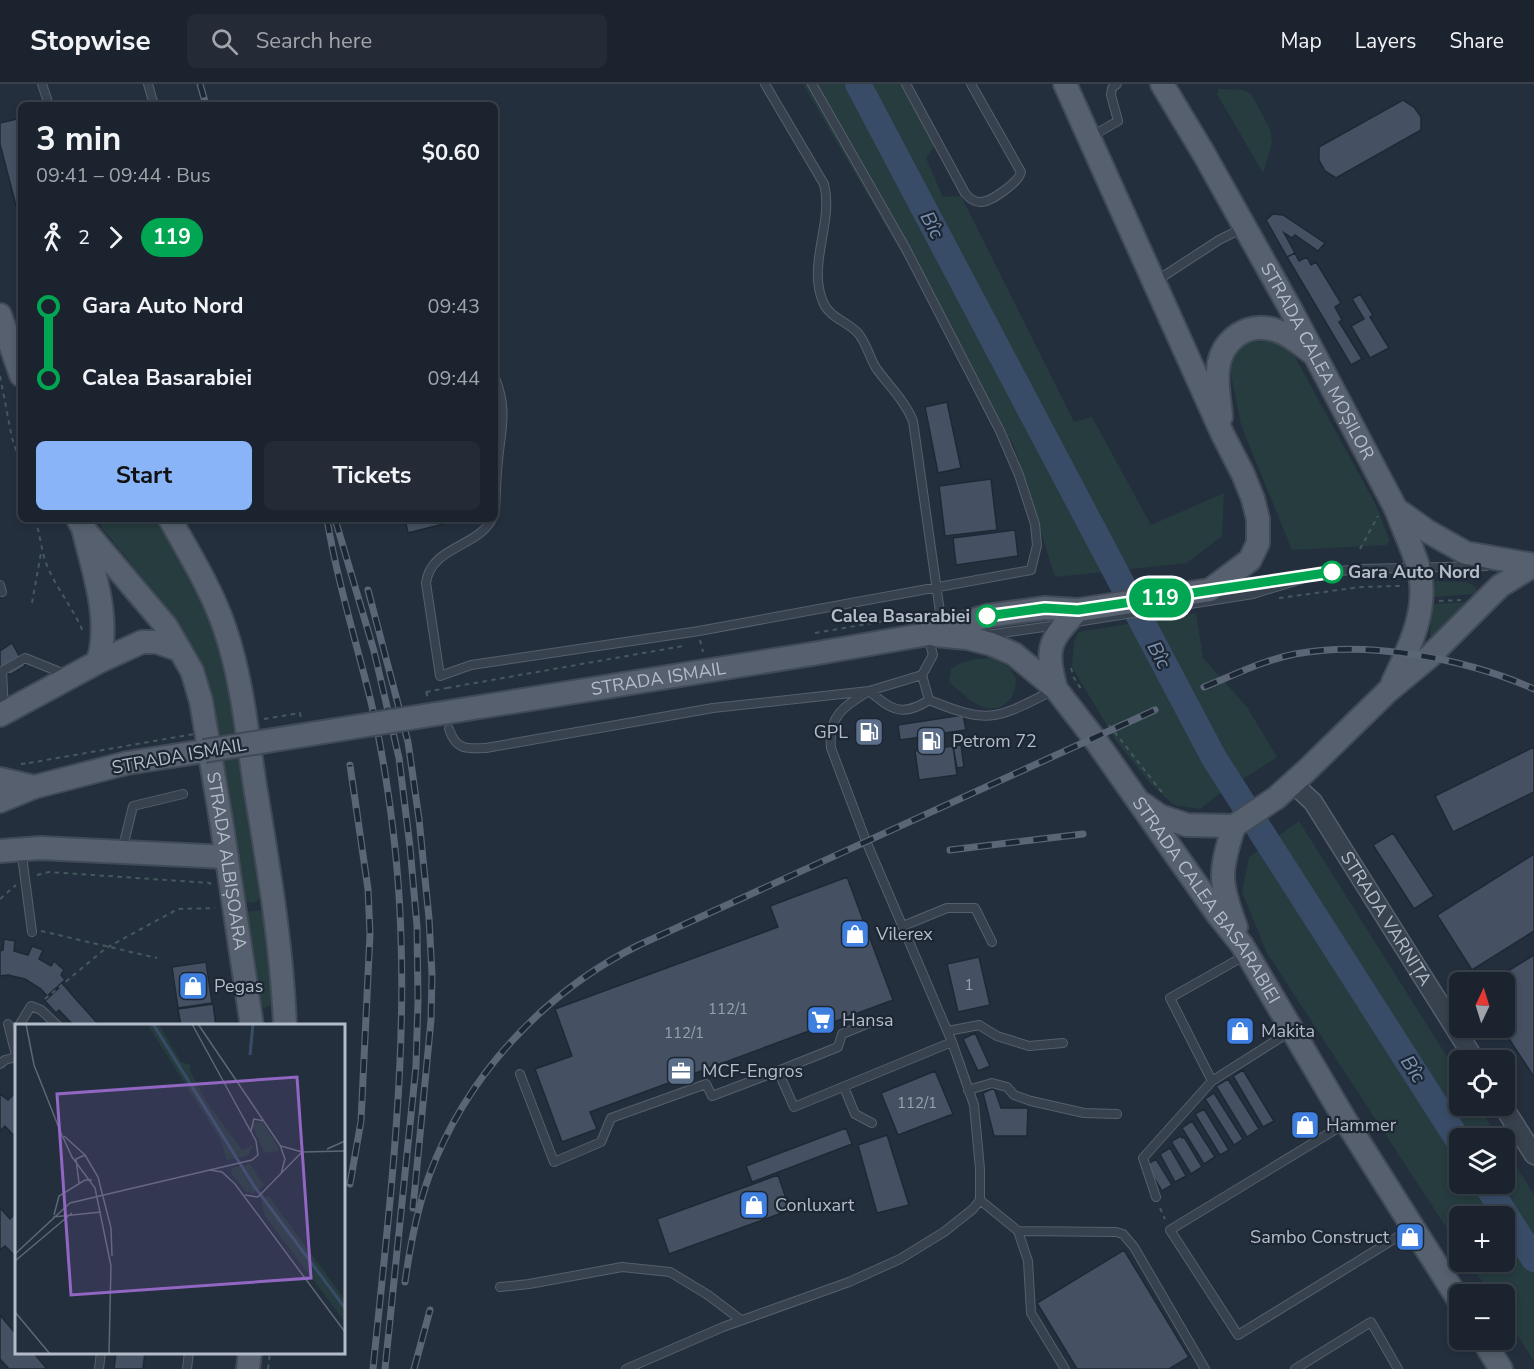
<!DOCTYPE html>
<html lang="en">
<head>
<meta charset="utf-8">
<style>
  body { margin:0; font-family:"Nunito Sans",sans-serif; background:#242b36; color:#f1f3f6; height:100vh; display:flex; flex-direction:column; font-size:22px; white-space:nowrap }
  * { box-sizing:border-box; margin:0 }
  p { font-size:20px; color:#a0a4aa }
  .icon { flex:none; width:33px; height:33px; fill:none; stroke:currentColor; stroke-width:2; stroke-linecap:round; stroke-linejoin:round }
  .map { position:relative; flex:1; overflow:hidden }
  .drawer { position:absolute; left:18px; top:18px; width:480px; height:420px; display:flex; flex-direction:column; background:#1b232e; border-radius:9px; box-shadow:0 3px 9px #0003,0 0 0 2px #39404a }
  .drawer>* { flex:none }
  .badge { padding:0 12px; border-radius:20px; font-size:21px; line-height:39px }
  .needle { width:39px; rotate:4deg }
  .tools { position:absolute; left:1449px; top:888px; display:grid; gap:12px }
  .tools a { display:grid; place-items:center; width:66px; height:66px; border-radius:9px; background:#1b232e; box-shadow:0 3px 9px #0003,0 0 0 2px #39404a; font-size:30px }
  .map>.badge { position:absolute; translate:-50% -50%; box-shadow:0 0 0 3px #fff }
  .legs { display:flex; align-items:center; gap:9px; height:66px; padding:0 18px; font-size:20px }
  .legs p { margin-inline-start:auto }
  .overview { display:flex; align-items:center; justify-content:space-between; height:102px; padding:0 18px }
  h1 { font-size:33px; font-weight:700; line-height:45px }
  .button { display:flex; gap:12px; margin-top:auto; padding:12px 18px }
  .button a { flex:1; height:69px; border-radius:9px; background:#8ab4f8; color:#111; font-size:24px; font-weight:700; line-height:69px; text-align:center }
  .button a+a { background:#242b36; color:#f1f3f6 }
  ul { padding:0 18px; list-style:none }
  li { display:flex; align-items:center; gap:21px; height:72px; font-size:22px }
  li i { display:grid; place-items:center; width:9px; height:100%; margin:0 8px; background:currentColor }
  li i::after { content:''; width:15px; height:15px; margin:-8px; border:4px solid; border-radius:50%; background:#1b232e }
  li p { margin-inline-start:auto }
  li:first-child i { background:linear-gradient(#0000 50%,currentColor 0) }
  li:last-child i { background:linear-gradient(currentColor 50%,#0000 0) }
  header { display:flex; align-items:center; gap:36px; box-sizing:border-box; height:84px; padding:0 30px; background:#1b232e; border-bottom:2px solid #39404a }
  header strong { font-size:28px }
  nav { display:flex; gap:33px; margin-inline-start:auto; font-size:21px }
  .search { width:420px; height:54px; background:#242b36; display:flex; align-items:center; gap:15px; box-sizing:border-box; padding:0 21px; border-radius:9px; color:#a0a4aa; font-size:22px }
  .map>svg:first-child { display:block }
</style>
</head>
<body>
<header>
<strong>Stopwise</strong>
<div class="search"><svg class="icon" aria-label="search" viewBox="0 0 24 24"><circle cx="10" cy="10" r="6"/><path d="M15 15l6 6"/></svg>Search here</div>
<nav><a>Map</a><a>Layers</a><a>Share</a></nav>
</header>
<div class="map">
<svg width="1534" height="1285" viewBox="0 0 1534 1285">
  <rect width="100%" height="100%" fill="#242f3e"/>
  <path fill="#263c3f" d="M803 0H901L935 62 926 74 943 113 961 112 1074 338 1092 333 1151 441 1224 409 1222 452 1187 479 1055 493 1014 362Z
    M1219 5 1243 6 1251 10 1270 45 1272 59 1263 89 1217 10Z
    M1274 253 1290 264 1376 421 1390 457 1386 461 1292 466 1241 341 1229 280 1230 269 1246 255Z
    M100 435H157L169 450 206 526 222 573 230 613 260 811 259 816 253 819 246 818 242 813 191 563 177 536 102 444Z
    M1436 497 1466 498 1476 503V510L1434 513 1431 512V500Z
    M1469 518 1439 550 1432 553 1430 551 1432 520Z
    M1196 529 1203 574 1247 623 1277 673 1215 713 1200 725 1174 721 1150 699 1115 655 1072 583 1074 558 1078 548Z
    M990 574 1009 583 1016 594C1016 606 1013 616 1002 622 983 632 967 612 952 601L949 596 951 585C963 576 976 575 990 574Z
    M1299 737 1459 992 1460 1022H1478L1499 1054H1460V1100H1504L1505 1064 1534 1111V1277L1505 1232 1504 1210H1491L1469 1178H1504V1132H1460L1459 1163 1267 869 1242 808 1249 773Z
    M263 826 271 912 270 921 265 924 261 922 258 914 246 828Z"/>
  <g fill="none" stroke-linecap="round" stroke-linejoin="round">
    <path stroke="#394c67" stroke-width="26" d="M858 0 1214 674 1460 1059
      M1486 1100 1534 1175"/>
  </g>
  <path fill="#455162" stroke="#1f2835" stroke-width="1.5" d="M1403 16 1414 23 1421 33V46L1336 94 1325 87 1319 76V63Z
    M21 34V141L0 60V39Z
    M1273 130 1283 131 1325 159 1318 167 1295 151 1292 154 1284 149 1295 169 1287 173 1266 136Z
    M1295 169 1299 177 1307 173 1311 181 1316 178 1341 219 1335 223 1342 236 1339 238 1362 275 1351 281 1287 173Z
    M1360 210 1373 231 1370 233 1389 264 1370 274 1351 242 1364 235 1352 215Z
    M947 318 961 384 938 389 925 323Z
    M991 395 997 446 945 452 939 402Z
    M405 435H450L451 438 408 449Z
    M1015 446 1018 472 956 481 953 454Z
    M12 559 25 582 10 591 8 588 0 593V567Z
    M963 631 966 646 938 650 940 663 929 665 927 652 900 656 898 641Z
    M961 661 964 683 957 684 953 662Z
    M953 662 957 691 919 696 915 667Z
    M1534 663V708L1453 748 1435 712Z
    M1393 749 1434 812 1414 825 1373 761Z
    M1534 770V847L1472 886 1437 831Z
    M847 793 893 916 590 1028 597 1045 562 1058 535 985 572 972 555 925 778 843 770 822Z
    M4 855 15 857 14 867 28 871 32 862 43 866 39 875 51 882 54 877 64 886 61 891 65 896 47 912 41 905 25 895 8 891 0 892V867L3 866Z
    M1534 871V993L1502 944H1504V898H1490Z
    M979 873 990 921 958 928 947 880Z
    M206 878 212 919 178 924 172 883Z
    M63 900 73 912 100 942H74L59 926 56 929 45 917Z
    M213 920 216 942H181L178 925Z
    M975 949 990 982 978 987 963 955Z
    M1243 986 1274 1037 1263 1043 1233 992Z
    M935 987 953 1030 898 1051 881 1009Z
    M1228 995 1259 1045 1247 1053 1216 1002Z
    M994 1004 1001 1024H1028L1027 1052H994L983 1009Z
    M16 1008V1054L5 1042 0 1047V1010L8 1016Z
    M1214 1009 1243 1055 1234 1061 1205 1015Z
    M1204 1025 1229 1066 1220 1071 1195 1030Z
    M1192 1037 1215 1073 1204 1080 1182 1044Z
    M846 1044 852 1060 752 1098 746 1082Z
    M887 1051 909 1121 877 1129 858 1061Z
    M1181 1052 1182 1054 1184 1053 1202 1083 1191 1090 1172 1059V1057Z
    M1170 1064 1186 1092 1175 1098 1160 1070Z
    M1156 1075 1172 1101 1162 1107 1146 1081Z
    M778 1091 790 1126 669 1170 657 1135Z
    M0 1124 10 1135 16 1129V1169L14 1171 5 1162 0 1166Z
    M1124 1166 1189 1273 1169 1285H1077L1037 1219Z
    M0 1231 16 1250V1268H33L47 1285H9L0 1275Z
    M116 1268H145L143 1285H114Z"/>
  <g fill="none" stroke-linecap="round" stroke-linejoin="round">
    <g stroke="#565f6c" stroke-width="10">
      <path id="service" d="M42 0 49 21
        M148 0 154 21
        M765 0 824 100C834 138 807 180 823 218 829 233 846 237 857 248 866 257 869 273 876 284 889 302 905 317 913 337L940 528
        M906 0 965 109C969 114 974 119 982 118 992 117 1019 98 1021 88L971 0
        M1092 52 1118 37 1111 11 1112 4 1117 0
        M1156 197 1219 156 1243 144
        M495 294C508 326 501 344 498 377 496 395 496 412 495 429
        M492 435C477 464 431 462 426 499L440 592 471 581 699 547 1031 486 1037 461 1035 440 1019 391 1000 347 906 165 812 0
        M1318 489 1361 485 1486 482
        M0 501 2 508
        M1223 504 1294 493
        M1076 538 1253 510 1321 489
        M987 551 1058 541
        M929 616C991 641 996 635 1054 606
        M4 627 2 587 25 574 67 591
        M449 645C456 666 466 665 486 664L713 624 869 607 922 591 933 571 928 552
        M122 767 133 722 183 710
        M22 772 32 848
        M903 842 947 824H975L992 858
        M1246 871 1170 914 1212 997 1291 947
        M8 940 16 971
        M20 940 31 922 41 926 58 942
        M948 947 979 941 997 952 1029 962 1063 959
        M0 980 5 976 16 973
        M778 987 838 963 842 950 869 939
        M520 990 554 1078 601 1058 611 1034 706 1000 712 1012 778 987 794 1023 952 958
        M844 1003 855 1030 872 1039
        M968 1006 992 999 1007 1003 1014 1011 1031 1017 1084 1029 1117 1030
        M1346 1039 1170 1146 1238 1251 1412 1144
        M1156 1113 1143 1074 1212 997
        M980 1116 1018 1147 1028 1177 1031 1229 1065 1285
        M1018 1147 1116 1148 1123 1150 1134 1163 1205 1285
        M500 1203 529 1200 622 1183 670 1188 708 1211 741 1236
        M99 1285 101 1268
        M187 1285 189 1268
        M626 1285 723 1243 849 1198 900 1175 944 1148 973 1125 980 1116V1085L974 1021 952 958 866 757 831 664C828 632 844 622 869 607 891 625 902 634 929 616L922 591
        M1295 1285 1371 1238 1398 1285"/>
    </g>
    <g stroke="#565f6c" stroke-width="21">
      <g id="tertiary">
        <path id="s1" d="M1290 702 1300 706 1313 718 1475 976"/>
        <path d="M1503 1022 1534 1071"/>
      </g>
    </g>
    <g stroke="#414a57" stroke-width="26">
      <g id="primary">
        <path id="s2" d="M1162 0 1204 70 1290 224 1396 425 1427 447 1466 469 1534 481"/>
        <path d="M0 231 21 291"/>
        <path d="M1221 333C1220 318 1216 300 1218 285 1221 257 1246 237 1275 246 1289 250 1299 259 1311 268"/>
        <path id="s3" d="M78 435 83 444 166 542 192 587 201 617 222 742 252 942"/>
        <path d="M170 435C190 471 212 506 225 545 242 595 247 649 255 702 268 781 282 861 285 942"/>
        <path d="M84 448C94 490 111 536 98 578"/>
        <path id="s4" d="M935 551 967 554 991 560 1014 570 1056 605 1094 654 1218 831 1242 861 1347 1039 1460 1218"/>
        <path d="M812 570 928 550 987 532 1045 524 1078 526 1210 506 1250 476 1258 459V435L1253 415 1243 390 1222 349 1065 0"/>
        <path d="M1393 598C1410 563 1430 522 1418 482 1412 463 1403 444 1396 425"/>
        <path d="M1056 605C1045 563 1049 557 1078 526"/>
        <path d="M0 631 98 578 142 558H157L180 566"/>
        <path d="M0 695 34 703"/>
        <path d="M0 717 34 703 127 679 204 667"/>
        <path d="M1143 720 1160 732 1187 741 1234 742 1276 714 1306 687 1388 607 1429 573 1500 502 1534 481"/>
        <path d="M1234 742C1219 788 1219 798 1236 843"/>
        <path d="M0 767 40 764 227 773"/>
        <path d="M1483 1256 1501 1285"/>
        <path d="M248 1285 250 1268"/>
      </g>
    </g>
    <path stroke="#44595c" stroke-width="2" stroke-dasharray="4.5 4.5" stroke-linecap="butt" d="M0 292 12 354 21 381
      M35 435C41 452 41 470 49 486 59 508 75 527 84 550
      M1360 465 1378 432
      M1279 514 1361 503 1399 502 1403 506
      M1439 517 1461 516
      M32 519 41 469
      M815 549 931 529
      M700 556 703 568
      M1071 584 1074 594 1083 608
      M447 604 683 562
      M426 608 428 614
      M264 635 300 629 301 635
      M1109 641 1165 712
      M21 680 29 679
      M37 791 49 788 210 799 211 802
      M0 815 16 801
      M41 847 157 874
      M45 915 106 864 178 825 215 824
      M1160 1124 1165 1135
      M268 1285 270 1268"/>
    <use href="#service" stroke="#38414e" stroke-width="8"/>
    <use href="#tertiary" stroke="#38414e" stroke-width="18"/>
    <use href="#primary" stroke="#56606e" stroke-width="22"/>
    <g stroke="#5a6575" stroke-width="7">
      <path id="rail" d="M200 0 206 21
        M327 435C336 490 352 544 366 598 379 647 387 696 393 746 415 926 391 1105 373 1285
        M335 435 374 567 399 674 410 763 417 842 418 917 416 982 385 1285
        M368 506 408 658 419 735 429 834 432 891 431 936 413 1124
        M1204 603C1234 591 1264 576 1295 570 1369 556 1467 575 1534 605
        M950 766 1083 750
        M350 1100 361 1037 370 850 368 805 350 681
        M405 1198C410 1162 417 1126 429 1092 466 992 544 908 639 861L1155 626
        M414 1285 430 1226"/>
    </g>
    <use href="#rail" stroke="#1d2633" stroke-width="4.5" stroke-dasharray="14" stroke-linecap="butt"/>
    <g stroke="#414a57" stroke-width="26" stroke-linecap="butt">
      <g id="primary-bridge">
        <path id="s5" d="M204 667 812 570"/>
      </g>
    </g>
    <path stroke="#44595c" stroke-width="2" stroke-dasharray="4.5 4.5" stroke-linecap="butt" d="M426 608 447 604
      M29 679 194 650"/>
    <use href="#primary-bridge" stroke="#56606e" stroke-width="22"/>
  </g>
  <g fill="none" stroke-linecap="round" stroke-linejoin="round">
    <g stroke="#fff" stroke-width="14">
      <path id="line-1" d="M987 532 1045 524 1078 526 1332 488"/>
    </g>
    <use href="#line-1" stroke="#00a651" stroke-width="9"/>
  </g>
  <defs>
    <g id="fuel-square" transform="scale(1.5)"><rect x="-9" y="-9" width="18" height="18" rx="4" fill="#5c6f8a" stroke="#1d2633"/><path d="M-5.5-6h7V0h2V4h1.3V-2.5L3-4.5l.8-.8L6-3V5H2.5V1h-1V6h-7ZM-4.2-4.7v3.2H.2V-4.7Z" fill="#fff"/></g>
    <g id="shop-square" transform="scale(1.5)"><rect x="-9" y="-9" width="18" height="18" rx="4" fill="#3f7fe0" stroke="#1d2633"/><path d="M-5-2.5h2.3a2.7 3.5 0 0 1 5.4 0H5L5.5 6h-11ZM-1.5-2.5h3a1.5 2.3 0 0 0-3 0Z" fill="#fff"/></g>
    <g id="supermarket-square" transform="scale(1.5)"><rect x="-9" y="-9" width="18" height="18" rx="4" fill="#3f7fe0" stroke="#1d2633"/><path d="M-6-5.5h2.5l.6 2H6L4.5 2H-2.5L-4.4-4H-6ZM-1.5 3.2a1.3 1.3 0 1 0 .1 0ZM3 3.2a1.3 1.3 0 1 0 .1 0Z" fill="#fff"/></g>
    <g id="office-square" transform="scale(1.5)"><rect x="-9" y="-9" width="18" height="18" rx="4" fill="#5c6f8a" stroke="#1d2633"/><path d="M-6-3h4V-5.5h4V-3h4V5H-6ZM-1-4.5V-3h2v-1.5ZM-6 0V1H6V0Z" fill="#fff"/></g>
  </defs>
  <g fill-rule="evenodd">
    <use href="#fuel-square" x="869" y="648"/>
    <use href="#fuel-square" x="931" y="657"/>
    <use href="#shop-square" x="855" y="850"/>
    <use href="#shop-square" x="193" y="902"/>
    <use href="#supermarket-square" x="821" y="936"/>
    <use href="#shop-square" x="1240" y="947"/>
    <use href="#office-square" x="681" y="987"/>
    <use href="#shop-square" x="1305" y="1041"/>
    <use href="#shop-square" x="754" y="1121"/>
    <use href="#shop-square" x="1410" y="1153"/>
  </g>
  <g fill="#fff" stroke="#00a651" stroke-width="3">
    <circle cx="1332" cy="488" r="10"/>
    <circle cx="987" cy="532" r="10"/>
  </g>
  <g text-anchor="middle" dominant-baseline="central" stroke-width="4.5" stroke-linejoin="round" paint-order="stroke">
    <g font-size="15" fill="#98a1af">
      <text x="969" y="901">1</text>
      <text x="728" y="925">112/1</text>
      <text x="684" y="949">112/1</text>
      <text x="917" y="1019">112/1</text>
    </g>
    <g font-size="18" fill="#b4bcc9" stroke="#1d2633">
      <text stroke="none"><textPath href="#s2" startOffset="318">STRADA CALEA MOȘILOR</textPath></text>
      <text stroke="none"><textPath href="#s5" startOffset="460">STRADA ISMAIL</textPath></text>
      <text transform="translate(179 672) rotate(-10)">STRADA ISMAIL</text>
      <text stroke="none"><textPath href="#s3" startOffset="384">STRADA ALBIȘOARA</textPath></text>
      <text stroke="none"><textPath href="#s4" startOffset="396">STRADA CALEA BASARABIEI</textPath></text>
      <text stroke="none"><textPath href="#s1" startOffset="166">STRADA VARNIȚA</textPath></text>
    </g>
    <g font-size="18" font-weight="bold" fill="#b4bcc9" stroke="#1d2633" text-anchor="start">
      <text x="1348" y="488">Gara Auto Nord</text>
      <text x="970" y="532" text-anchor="end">Calea Basarabiei</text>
    </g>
    <g font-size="18" fill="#b4bcc9" stroke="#1d2633" text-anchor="start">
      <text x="848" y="648" text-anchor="end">GPL</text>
      <text x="952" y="657">Petrom 72</text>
      <text x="876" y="850">Vilerex</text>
      <text x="214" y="902">Pegas</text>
      <text x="842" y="936">Hansa</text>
      <text x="1261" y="947">Makita</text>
      <text x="702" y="987">MCF-Engros</text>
      <text x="1326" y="1041">Hammer</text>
      <text x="775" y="1121">Conluxart</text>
      <text x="1389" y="1153" text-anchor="end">Sambo Construct</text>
    </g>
    <g font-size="20" font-style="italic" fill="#7c92b1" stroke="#1d2633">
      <text transform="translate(932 141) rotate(62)">Bîc</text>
      <text transform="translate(1159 571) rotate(62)">Bîc</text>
      <text transform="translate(1413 985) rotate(57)">Bîc</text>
    </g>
  </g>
  <g transform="translate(15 940)">
    <rect width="330" height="330" fill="#242f3e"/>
    <path d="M132 0H144L166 38 176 41 174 45 191 77 227 126 238 121 233 132 212 136 205 115ZM247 97 262 121 264 127 249 129 237 100ZM235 140 249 161 238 170 230 167 216 149 217 144ZM253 171 330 276V298L250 192 246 177Z" fill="#263c3f"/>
    <path fill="none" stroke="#394c67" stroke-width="3" d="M138 0 239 162 330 284M235 31 238 0"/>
    <path fill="none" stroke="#5e6776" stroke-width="1.5" d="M11 0 19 41 46 109 57 133 80 164 96 242M183 0 265 121 270 135 266 150M236 107 239 95 249 97M49 112 70 131 83 153 96 204 97 232M266 122 287 128 330 127M312 125 330 117M195 146 207 148 220 160 330 308M64 159 61 135 70 131M230 171 243 173 287 128M39 191 44 172 70 156H77M38 193 86 188M0 230 55 179 237 136 243 131 241 117 177 0M0 237 57 189M0 288 35 330M94 330 96 241"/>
    <path fill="#9266c3" fill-opacity="0.15" stroke="#9266c3" stroke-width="3" d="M282 53 296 254 56 271 42 70Z"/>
    <rect width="330" height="330" fill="none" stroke="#b4bcc9" stroke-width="3"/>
  </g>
</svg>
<div class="tools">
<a><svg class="needle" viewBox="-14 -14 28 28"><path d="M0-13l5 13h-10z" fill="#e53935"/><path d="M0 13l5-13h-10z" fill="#a0a4aa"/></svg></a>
<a><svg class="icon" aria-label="locate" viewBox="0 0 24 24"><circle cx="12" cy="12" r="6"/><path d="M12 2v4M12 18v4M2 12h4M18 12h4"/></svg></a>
<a><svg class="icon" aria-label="layers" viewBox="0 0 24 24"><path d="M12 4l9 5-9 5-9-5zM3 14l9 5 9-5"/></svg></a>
<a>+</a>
<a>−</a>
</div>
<b class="badge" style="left:1160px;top:514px;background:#00a651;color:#fff">119</b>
<section class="drawer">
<div class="overview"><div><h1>3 min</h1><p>09:41 – 09:44 · Bus</p></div><b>$0.60</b></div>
<div class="legs"><svg class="icon" aria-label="walk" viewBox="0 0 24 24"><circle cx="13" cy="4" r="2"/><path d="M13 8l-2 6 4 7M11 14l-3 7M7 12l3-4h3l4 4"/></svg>2<svg class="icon" aria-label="forward" viewBox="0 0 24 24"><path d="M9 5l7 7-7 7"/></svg><b class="badge" style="background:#00a651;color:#fff">119</b></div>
<ul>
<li><i style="color:#00a651"></i><b>Gara Auto Nord</b><p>09:43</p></li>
<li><i style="color:#00a651"></i><b>Calea Basarabiei</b><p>09:44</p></li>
</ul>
<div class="button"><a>Start</a><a>Tickets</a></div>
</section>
</div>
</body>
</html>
